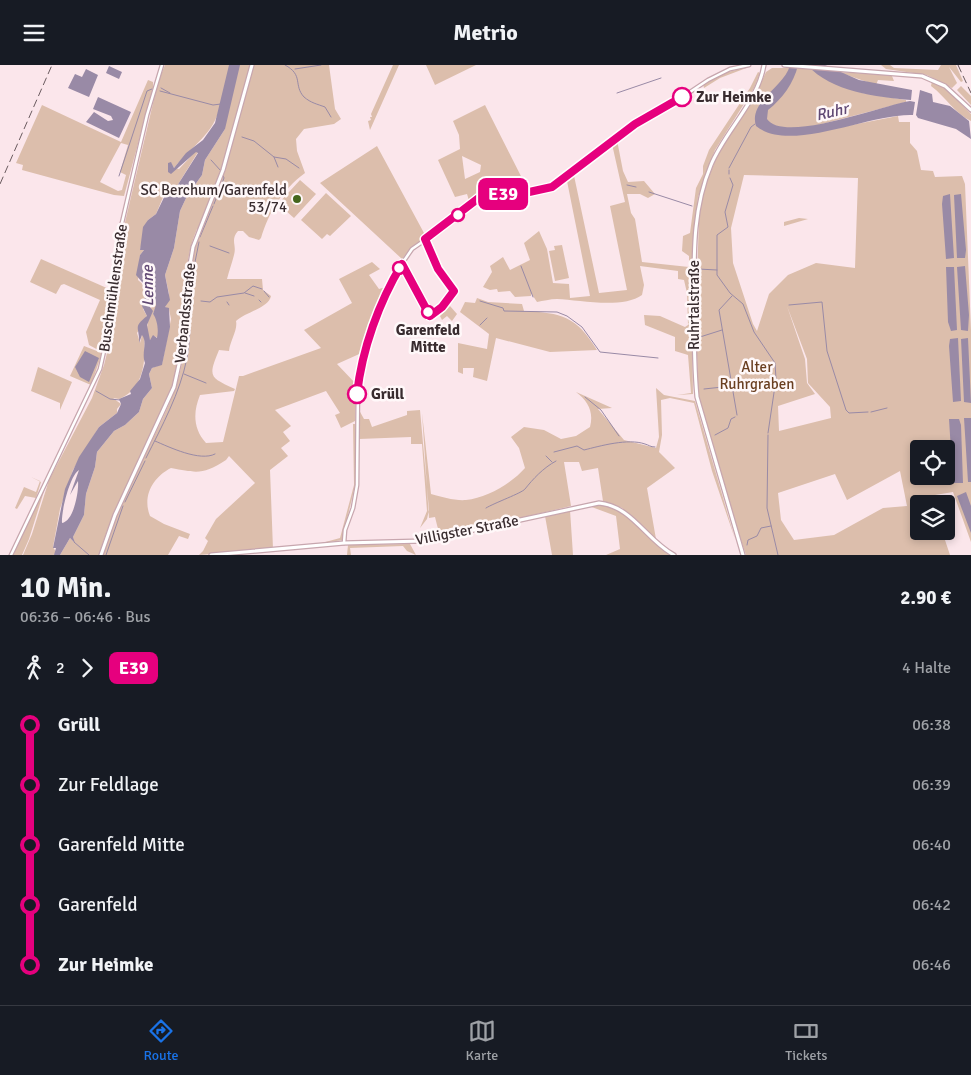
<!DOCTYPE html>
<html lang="de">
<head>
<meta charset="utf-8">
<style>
  body { margin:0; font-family:Signika,sans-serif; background:#20242c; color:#f1f3f6; height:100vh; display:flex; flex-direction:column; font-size:19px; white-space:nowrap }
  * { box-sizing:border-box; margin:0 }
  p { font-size:16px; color:#9ea1a6 }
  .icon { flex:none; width:28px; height:28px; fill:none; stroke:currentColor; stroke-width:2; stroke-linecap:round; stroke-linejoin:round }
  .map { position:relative; height:490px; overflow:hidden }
  .details { display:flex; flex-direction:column; background:#171b24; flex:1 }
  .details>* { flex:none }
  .badge { padding:0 10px; border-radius:8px; font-size:18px; line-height:32px }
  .fabs { position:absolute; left:910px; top:375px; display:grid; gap:10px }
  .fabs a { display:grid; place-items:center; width:45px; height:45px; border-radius:5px; background:#171b24; box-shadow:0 2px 8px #0003; font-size:25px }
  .map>.badge { position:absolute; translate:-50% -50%; box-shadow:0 0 0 2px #fff }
  .legs { display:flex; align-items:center; gap:8px; height:55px; padding:0 20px; font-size:16px }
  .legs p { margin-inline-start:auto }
  .headline { display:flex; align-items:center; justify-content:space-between; height:85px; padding:0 20px }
  h1 { font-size:28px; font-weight:800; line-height:38px }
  ul { padding:0 20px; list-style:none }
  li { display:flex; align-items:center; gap:18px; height:60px; font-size:19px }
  li i { display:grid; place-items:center; width:8px; height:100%; margin:0 6px; background:currentColor }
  li i::after { content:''; width:12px; height:12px; margin:-6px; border:4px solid; border-radius:50%; background:#171b24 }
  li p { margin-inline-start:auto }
  li:first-child i { background:linear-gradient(#0000 50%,currentColor 0) }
  li:last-child i { background:linear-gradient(currentColor 50%,#0000 0) }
  header { display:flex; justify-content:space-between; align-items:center; height:65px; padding:0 20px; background:#171b24; font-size:22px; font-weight:800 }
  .menu { display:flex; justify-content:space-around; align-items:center; height:70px; border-top:1px solid #363941; background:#171b24; font-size:14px; color:#9ea1a6 }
  .menu a { display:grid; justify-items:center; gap:2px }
  .menu .current { color:#1a73e8 }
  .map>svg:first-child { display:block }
</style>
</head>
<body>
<header><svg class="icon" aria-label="menu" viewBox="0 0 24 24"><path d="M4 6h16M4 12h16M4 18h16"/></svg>Metrio<svg class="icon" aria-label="heart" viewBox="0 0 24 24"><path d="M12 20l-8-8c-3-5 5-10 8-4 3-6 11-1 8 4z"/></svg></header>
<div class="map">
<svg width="971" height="490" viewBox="0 0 971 490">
  <rect width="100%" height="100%" fill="#fbe6eb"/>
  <path fill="#dcbeac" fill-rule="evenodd" d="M165 0H329L335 44 341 54 334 59 304 64 296 74 297 86 305 108C282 125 269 147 261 173L259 175 249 172 243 166H238C230 175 237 180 234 190 232 198 229 206 227 214H262L263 225 271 231C269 243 245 247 236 256 238 265 230 276 229 286L219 285C208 312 209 312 235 324L234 326 200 330C193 347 193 364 206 378L223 377 239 311H243L321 283 304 265 352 238 339 214 372 197 380 204 369 210 379 224 389 221 366 286 337 299 356 319 355 356 341 363 335 350 340 348 326 326 275 345 291 361 283 367 290 376 281 383 288 391 270 405 273 484 199 490 203 486 208 476 205 473 216 454 255 418 229 391 226 395C203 410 197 408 171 403 153 412 142 431 150 451L164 459 190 469 188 474 179 471 168 490H103C116 427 161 373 179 311 193 262 182 216 200 165L197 164C178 207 190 255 179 299 162 366 118 424 99 490H60L70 473 74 477 73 472 84 450 86 429 95 402 97 387 114 366 125 360 139 347 143 334 152 323 149 309 152 303 162 299 171 254 169 244 165 242 169 229 165 210 174 183 180 146 187 131 202 110 205 95 225 64 221 39C213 71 193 79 174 103L171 98 169 102 179 104 196 86 198 87 177 121 164 130 156 149 148 155 140 185H144L140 190 138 215 148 224 143 244 147 251 137 268 140 278 142 270 144 269C146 293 145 324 119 334L113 333 121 339 117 344V348L99 362 73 405 60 444 53 482 56 487 54 490H23L32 469 49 415 92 333 104 300 110 276 116 206 122 170 158 17Z
    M393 0H399L370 65 368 56 371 55 370 52H372L371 49Z
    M426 0H476L435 20Z
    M798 0H807L811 4 862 28 906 35V37L811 62H799L800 70 898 51 899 57H910V78L917 86 921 105 933 106 935 112 962 111 965 119 971 265V477L953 427 929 431 932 439H919V466H942L950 490H746L731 447 698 331 696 246 699 152 705 121 722 79 753 35 766 7 772 3H792ZM744 110 858 113 855 203 816 198 788 210 769 229 757 266 753 259 733 198 731 163ZM787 241 807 294 808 318 830 342 831 353 779 366 778 341 815 329 807 318 805 294ZM919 384H946V411H919ZM900 406 907 441 883 443 834 470 794 475 781 455 778 428 835 409 847 435Z
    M881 0H890L894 3 938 5 941 0H956L963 16 961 17 949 2 957 18 952 23 927 10 886 4Z
    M749 2 720 13 704 23 703 19 728 7Z
    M758 7 760 8 754 23 715 85 698 132 691 213 693 329 677 330 691 328 688 290 675 286V272L645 260 644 250 660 251 685 262 688 260 687 228 684 215 678 214V206L640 201 644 220 642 230C623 244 579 235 557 234 550 234 543 236 537 237L531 228V231L515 232 510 226 498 227 497 224 490 225 483 222 492 207 490 201 503 192 510 205 530 195 524 178 539 166 547 184 553 218 569 219 570 233 590 231 566 111 573 106 599 228 627 225 610 141 625 137 612 79 617 75 623 106 628 117 644 116 655 129 648 133 640 129H627L631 148 635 154 642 197 689 202V191L682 186 683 171 690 168 696 123 703 109V101L709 85 750 23Z
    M838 7 888 10 892 11 894 16 878 15 876 20Z
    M148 15 153 17V23L124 131 114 130 22 105 23 100 16 98 42 40 121 77ZM121 78 128 80 120 107 126 110 122 125 118 126 100 117Z
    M932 16 947 25 971 49V56C954 48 947 33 931 21Z
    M961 21 971 31V40L957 25Z
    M485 40 528 125 508 128 515 139 506 146 501 138 494 141 487 128 470 139 467 129 455 132 438 95 460 84 459 70 453 56ZM462 91 481 100 480 107 465 114Z
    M377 81 424 168 423 174 411 183 402 194 320 118Z
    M300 115 316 129 294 153 278 139Z
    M326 128 351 151 330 171 327 169 322 174 301 155Z
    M799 153 808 154 784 161V157Z
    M562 180 569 213 555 216 549 186 555 185 554 181Z
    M41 194 109 224 102 287 89 280 86 267 100 235 64 219 61 220 56 229 30 217Z
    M155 227 154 233 157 240 153 249C158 253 159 266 158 273L154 271 150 275C141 262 156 243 151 228Z
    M477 233 488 237 522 239 524 246C562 248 576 251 597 285L550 287 496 273 487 316 473 312 474 303H463V309L458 307V278L487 284 489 269 460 247 465 237 475 238Z
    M450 241 457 249 452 256 447 251 442 255 440 251Z
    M84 281 102 288 91 320 70 311Z
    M38 302 72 317 60 345V338L31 326Z
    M656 323 664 330 695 336 735 474 712 406 694 338 670 333 661 335 662 370 659 387 675 403 647 423 656 474 622 443 603 436 598 403 582 406 579 397H564L571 441 440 472 435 452 429 453 422 348 431 429C441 432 456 436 466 435 487 433 512 418 525 403L519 383 511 372 524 362 544 365 561 374 576 371 590 362C594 347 588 336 576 327L612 343 598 344 624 375 656 383 659 372Z
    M359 345 364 354H369L372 362 407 350V346L420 345 429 445 427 454 420 463 427 446 422 379H411V372L359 374Z
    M78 355 45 423 29 474 22 490H12Z
    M353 359H355V421L342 475 318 479 340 473 354 420Z
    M31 412 41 417 36 433 25 431 17 444 15 443 24 422 36 427 40 416Z
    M593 440C627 439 645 472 669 490H606L620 484 616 451 589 441Z
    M570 445 573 490H552L545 451Z
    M410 479 416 490 407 486 403 481 350 483 351 490H347L348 480Z"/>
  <path fill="#998aa6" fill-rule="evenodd" d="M229 0H240L225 64 205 95 202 110 187 131 180 146 174 183 165 210 170 235 165 242 169 243 170 262 162 300 152 303 149 309 152 323 143 334 139 347 125 360 114 366 97 387 95 402 86 429 84 450 73 472 75 478 70 473 60 490H54L56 483H53L65 424 79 392 99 362 117 348 121 339 119 334 131 329 130 326 140 314 145 298C141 288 148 278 142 270L139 278C140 262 132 263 147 251L142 241 148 224 136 210 140 190 144 185H140L143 162 148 155 156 149 169 122 177 121 198 88 196 87 171 109 168 107V98L171 97 174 103 186 88 203 75 215 58ZM154 227 156 240 153 249C157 254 159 265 157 273L153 270 150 275 147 260 153 246 150 242 152 235 151 228ZM79 405 70 430 78 416C79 426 74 456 62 458 61 447 70 410 79 405Z
    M790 0H798C794 18 782 34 768 45L767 54C784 79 883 40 910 36L915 37 913 50C870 48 789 89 756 61 748 36 785 22 790 0Z
    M807 0H825L859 15 912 25 911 35C876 32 832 27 807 0Z
    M109 1 122 7 119 14 106 8Z
    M86 4 98 10 89 32 68 23 75 9 82 12Z
    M920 25 932 29 933 37 950 41 969 56 971 74 956 64 918 53 916 50Z
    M98 32 131 47 119 73 86 57 94 47 108 56 113 55 111 51 93 44Z
    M950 129 954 193 946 194 942 139 943 131Z
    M961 129 966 185 965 193H957L954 130Z
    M965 201 969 250 968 266 961 265 957 202Z
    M946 202H954L957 265 951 266 948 257Z
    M958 273 961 336 953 337 949 281 950 274Z
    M968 273 971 338 964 337 961 274Z
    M85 286 99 293 89 317 80 312 75 302Z
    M964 353H971V417H968Z
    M949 354H959L961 360 963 418H953Z
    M966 427 971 441V468L957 431Z"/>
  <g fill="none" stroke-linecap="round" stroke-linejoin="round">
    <path stroke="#998aa6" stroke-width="1" d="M285 0C304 10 293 20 304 32 311 38 317 39 325 42L331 52
      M295 4 321 0
      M161 23 170 28
      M160 26 213 40 221 39
      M617 28 661 13
      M242 72 254 76 274 92 286 94 299 103
      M274 92 278 102
      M211 95 221 106
      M729 103 751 62 755 59
      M729 109V105
      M119 111 147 26 152 24
      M730 113 733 120 725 147 728 162 717 170V210L730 228 743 239 754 267 775 298 776 314 768 368
      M627 120 636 122
      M649 127 692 141
      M214 139 224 113 223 110
      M200 172 213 141
      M210 181 229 188
      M521 201 533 232
      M698 204 717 205
      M190 222 199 177
      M264 226 269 232
      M245 228 254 231
      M732 231 719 245 737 350
      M259 235 261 237
      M201 236 210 237 217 232 244 228 253 221 262 224
      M480 236 503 243 504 246 557 247 567 251 582 262 600 287 658 293
      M227 237 229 240
      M789 240 822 237 827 286 846 345 849 348 868 347
      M480 260 487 253
      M700 272 722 265
      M184 309 206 318
      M704 324 732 321
      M96 326 110 334 120 335
      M585 332 601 345 619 371
      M871 347 887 343
      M715 370 728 363 731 354 735 352
      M768 370 767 443 778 490
      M155 376C169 382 200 397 215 389
      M554 387 577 381 584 385C600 381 628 373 645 379 649 380 650 382 655 382
      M546 391 552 397
      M146 393C162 361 180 328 187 293 191 271 190 249 190 227
      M125 437 145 396
      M486 443C494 438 522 428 525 424 533 414 543 403 556 396
      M74 477 89 490
      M747 480 748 475 757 471 761 463 771 461
      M106 490 123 441"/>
    <g stroke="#c7a6ae" stroke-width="5">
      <path id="tertiary" d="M344 478 345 465 353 443 357 420 358 317 384 233 399 203 412 184 444 162 481 131 488 128H529L552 121 635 59 666 43 708 15 730 4 749 0
        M11 490 100 304 108 268 118 175 147 50 162 0"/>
    </g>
    <g stroke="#c7a6ae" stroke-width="5.5">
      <path id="secondary" d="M784 0 922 11 945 21 971 45
        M101 490 115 450 174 322 184 277 186 223 193 182 223 105 252 0
        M211 490 344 478 423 476 599 438C632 441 647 476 674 490
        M743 490 697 332C694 301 694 271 694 240 694 193 692 145 711 100 725 66 758 37 764 0"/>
    </g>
    <use href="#tertiary" stroke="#fff" stroke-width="2.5"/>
    <use href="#secondary" stroke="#fff" stroke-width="3"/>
    <path stroke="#6a5b5f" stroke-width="1" stroke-dasharray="8 4" stroke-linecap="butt" d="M958 0 971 28
      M0 119 52 0"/>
  </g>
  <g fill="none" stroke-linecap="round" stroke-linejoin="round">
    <g stroke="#fff" stroke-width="11">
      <path id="line-1" d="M357 329C362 284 379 237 402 199L430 251 442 242 454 226 438 204 425 174 484 129H520L552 122 635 59 682 32"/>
    </g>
    <use href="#line-1" stroke="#e6007e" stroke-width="8"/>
  </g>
  <g fill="#fff" stroke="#e6007e" stroke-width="2.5">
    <circle cx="682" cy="32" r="9"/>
    <circle cx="458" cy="150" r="6"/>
    <circle cx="399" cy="203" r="6"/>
    <circle cx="428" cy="247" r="6"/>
    <circle cx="357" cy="329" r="9"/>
  </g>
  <circle fill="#44661d" stroke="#fff8f9" stroke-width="2" cx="297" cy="134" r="5"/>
  <g text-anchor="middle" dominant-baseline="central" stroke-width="5" stroke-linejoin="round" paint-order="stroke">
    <g font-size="15" font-weight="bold" fill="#392c2f" stroke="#fff8f9" text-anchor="start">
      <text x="696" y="32">Zur Heimke</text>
      <text x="428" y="265" text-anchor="middle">Garenfeld<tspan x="428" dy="17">Mitte</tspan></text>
      <text x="371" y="329">Grüll</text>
    </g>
    <g font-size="15" fill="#392c2f" stroke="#fff8f9" text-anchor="end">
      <text x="287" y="125">SC Berchum/Garenfeld<tspan x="287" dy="17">53/74</tspan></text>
    </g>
    <g font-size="15" fill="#392c2f" stroke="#fff8f9">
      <text transform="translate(113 223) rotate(-82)">Buschmühlenstraße</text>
      <text transform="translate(694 240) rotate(-90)">Ruhrtalstraße</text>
      <text transform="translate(185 248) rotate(-84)">Verbandsstraße</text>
      <text transform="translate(467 465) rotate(-11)">Villigster Straße</text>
    </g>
    <g font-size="15" fill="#6a3f21" stroke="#fff8f9">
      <text x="757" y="302">Alter<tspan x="757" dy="17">Ruhrgraben</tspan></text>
    </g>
    <g font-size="16" font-style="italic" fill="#614974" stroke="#fff8f9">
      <text transform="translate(832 47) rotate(-13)">Ruhr</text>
      <text transform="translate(148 221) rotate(-91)">Lenne</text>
    </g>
  </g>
</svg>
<div class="fabs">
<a><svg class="icon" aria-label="locate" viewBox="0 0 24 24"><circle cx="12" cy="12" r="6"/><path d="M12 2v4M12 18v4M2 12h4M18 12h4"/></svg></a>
<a><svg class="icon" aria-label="layers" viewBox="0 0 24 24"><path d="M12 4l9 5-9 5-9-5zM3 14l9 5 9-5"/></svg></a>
</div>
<b class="badge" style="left:503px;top:129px;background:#e6007e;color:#fff">E39</b>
</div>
<section class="details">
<div class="headline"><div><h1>10 Min.</h1><p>06:36 – 06:46 · Bus</p></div><b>2.90 €</b></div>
<div class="legs"><svg class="icon" aria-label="walk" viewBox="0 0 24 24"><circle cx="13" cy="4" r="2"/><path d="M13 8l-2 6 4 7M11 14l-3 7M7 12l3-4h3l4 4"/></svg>2<svg class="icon" aria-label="forward" viewBox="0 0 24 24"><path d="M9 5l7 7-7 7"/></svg><b class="badge" style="background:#e6007e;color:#fff">E39</b><p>4 Halte</p></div>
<ul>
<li><i style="color:#e6007e"></i><b>Grüll</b><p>06:38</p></li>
<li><i style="color:#e6007e"></i><span>Zur Feldlage</span><p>06:39</p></li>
<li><i style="color:#e6007e"></i><span>Garenfeld Mitte</span><p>06:40</p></li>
<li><i style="color:#e6007e"></i><span>Garenfeld</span><p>06:42</p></li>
<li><i style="color:#e6007e"></i><b>Zur Heimke</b><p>06:46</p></li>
</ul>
</section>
<nav class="menu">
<a class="current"><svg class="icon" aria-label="directions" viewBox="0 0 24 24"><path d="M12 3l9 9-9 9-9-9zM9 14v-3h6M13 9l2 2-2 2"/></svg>Route</a>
<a><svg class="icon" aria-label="map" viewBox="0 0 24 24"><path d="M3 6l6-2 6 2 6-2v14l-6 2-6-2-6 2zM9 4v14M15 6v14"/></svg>Karte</a>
<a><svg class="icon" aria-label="tickets" viewBox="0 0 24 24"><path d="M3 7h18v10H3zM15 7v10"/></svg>Tickets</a>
</nav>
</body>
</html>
